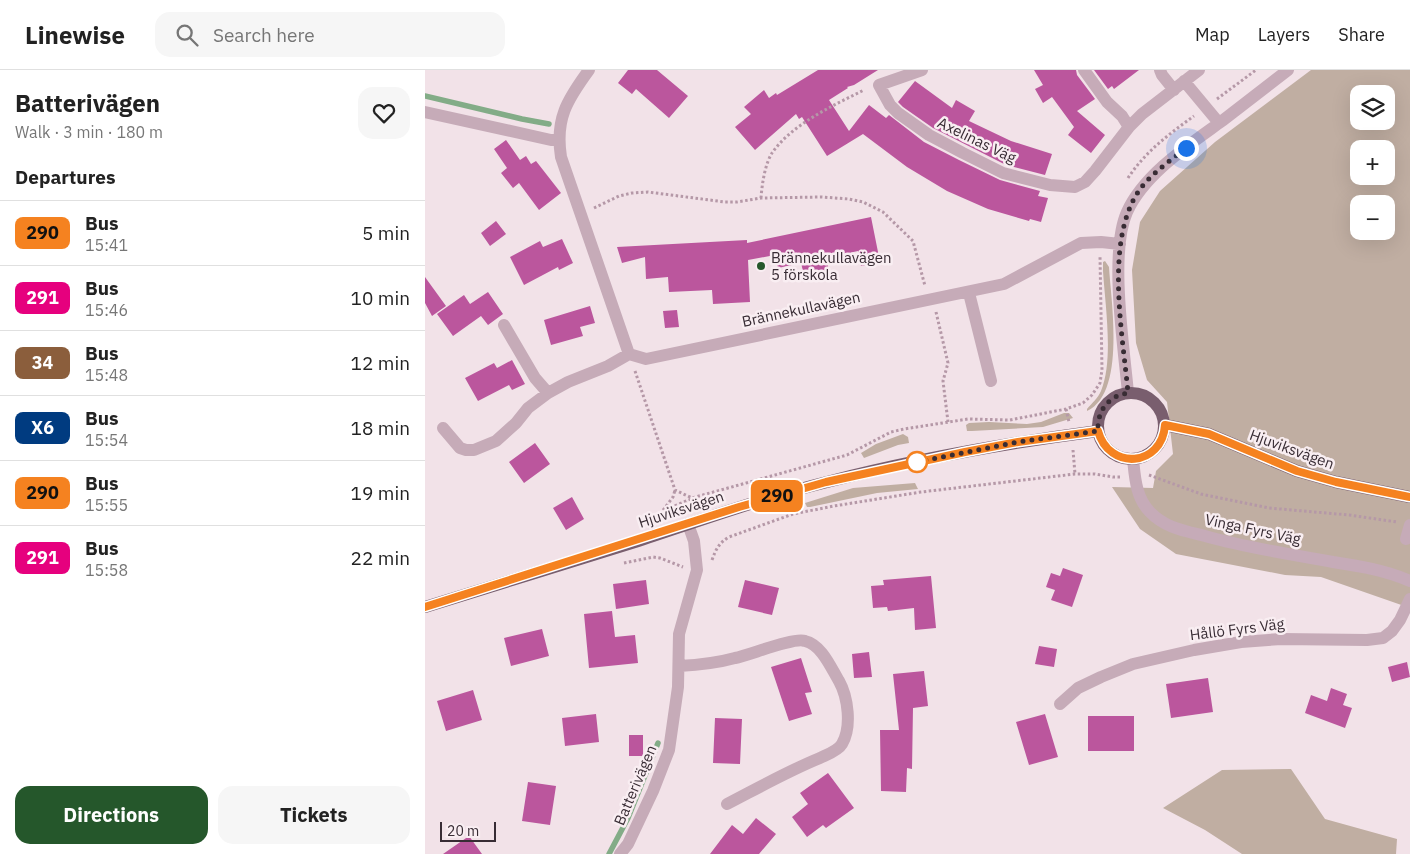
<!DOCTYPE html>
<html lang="en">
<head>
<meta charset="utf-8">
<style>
  body { margin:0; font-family:"IBM Plex Sans",sans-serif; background:#f6f6f6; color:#222; height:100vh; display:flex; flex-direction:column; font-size:19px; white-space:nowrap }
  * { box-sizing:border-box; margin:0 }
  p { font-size:16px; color:#767676 }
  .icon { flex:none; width:28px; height:28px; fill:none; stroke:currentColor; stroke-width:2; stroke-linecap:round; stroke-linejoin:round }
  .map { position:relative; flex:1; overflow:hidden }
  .panel { display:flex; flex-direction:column; background:#fff; width:425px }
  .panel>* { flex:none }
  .badge { padding:0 10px; border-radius:8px; font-size:18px; line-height:32px }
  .buttons { position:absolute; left:925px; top:15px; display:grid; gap:10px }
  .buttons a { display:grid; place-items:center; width:45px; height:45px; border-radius:10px; background:#fff; box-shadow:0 5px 20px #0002; font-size:25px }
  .scale { position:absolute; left:15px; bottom:12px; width:56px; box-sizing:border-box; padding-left:5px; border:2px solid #382c34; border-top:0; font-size:14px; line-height:18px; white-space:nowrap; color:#382c34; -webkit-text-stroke:4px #f9eef2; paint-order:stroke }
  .you { position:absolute; width:25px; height:25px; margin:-12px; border:4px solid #fff; border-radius:50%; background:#1a73e8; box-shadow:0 0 0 8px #1a73e833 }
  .map>.badge { position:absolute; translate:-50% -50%; box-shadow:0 0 0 2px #fff }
  h2 { padding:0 15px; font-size:19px; line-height:45px }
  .round { display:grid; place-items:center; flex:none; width:52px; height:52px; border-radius:15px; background:#f6f6f6 }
  .overview { display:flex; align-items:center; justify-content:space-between; height:85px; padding:0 15px }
  h1 { font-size:24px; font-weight:700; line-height:38px }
  .primary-button { display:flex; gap:10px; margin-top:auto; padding:10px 15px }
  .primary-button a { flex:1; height:58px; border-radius:15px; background:#25572b; color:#fff; font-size:20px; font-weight:700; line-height:58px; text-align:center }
  .primary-button a+a { background:#f6f6f6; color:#222 }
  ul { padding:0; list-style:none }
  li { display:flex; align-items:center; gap:15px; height:65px; padding:0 15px; border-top:1px solid #e0e0e0 }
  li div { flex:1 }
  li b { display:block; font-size:19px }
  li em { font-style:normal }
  li .badge { min-width:55px; font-weight:700; text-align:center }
  header { display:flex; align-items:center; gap:30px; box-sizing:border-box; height:70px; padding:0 25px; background:#fff; border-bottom:1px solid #e0e0e0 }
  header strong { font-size:24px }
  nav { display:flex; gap:28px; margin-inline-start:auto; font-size:18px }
  .search { width:350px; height:45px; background:#f6f6f6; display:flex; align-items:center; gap:12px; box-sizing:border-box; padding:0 18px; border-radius:15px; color:#767676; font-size:19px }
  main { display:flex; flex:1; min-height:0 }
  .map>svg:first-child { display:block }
</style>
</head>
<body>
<header>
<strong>Linewise</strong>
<div class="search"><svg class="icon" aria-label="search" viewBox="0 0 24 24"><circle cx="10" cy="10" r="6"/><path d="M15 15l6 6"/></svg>Search here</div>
<nav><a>Map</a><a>Layers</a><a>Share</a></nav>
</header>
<main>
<section class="panel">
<div class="overview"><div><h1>Batterivägen</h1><p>Walk · 3 min · 180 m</p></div><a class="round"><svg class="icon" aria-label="heart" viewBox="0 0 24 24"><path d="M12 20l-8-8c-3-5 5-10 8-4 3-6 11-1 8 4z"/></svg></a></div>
<h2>Departures</h2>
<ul>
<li><span class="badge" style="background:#f58220;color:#111">290</span><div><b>Bus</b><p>15:41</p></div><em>5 min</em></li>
<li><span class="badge" style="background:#e6007e;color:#fff">291</span><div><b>Bus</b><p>15:46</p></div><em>10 min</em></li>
<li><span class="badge" style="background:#8b5e3c;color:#fff">34</span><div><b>Bus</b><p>15:48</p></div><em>12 min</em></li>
<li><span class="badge" style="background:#003b80;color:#fff">X6</span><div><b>Bus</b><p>15:54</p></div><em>18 min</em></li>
<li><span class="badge" style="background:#f58220;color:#111">290</span><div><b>Bus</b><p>15:55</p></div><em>19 min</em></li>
<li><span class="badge" style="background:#e6007e;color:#fff">291</span><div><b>Bus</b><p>15:58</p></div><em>22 min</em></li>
</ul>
<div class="primary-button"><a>Directions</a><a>Tickets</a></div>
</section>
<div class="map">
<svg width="985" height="784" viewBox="0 0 985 784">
  <rect width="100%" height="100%" fill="#f2e2e8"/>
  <path fill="#c0aea2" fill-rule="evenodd" d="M886 0H985V538L896 507 860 505 751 484 715 459 687 417 728 418 731 401 748 384 742 332 722 310 711 273 707 200 715 152 735 121 790 72ZM934 24H961V51H934ZM934 79H961V106H934ZM934 134H961V161H934Z
    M680 191 684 197C686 232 701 323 662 341V339C667 333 673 328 676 321 689 290 680 234 678 201V192Z
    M639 343H644L648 348 618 357 547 361H542L541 355 544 353 564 352 602 354 616 352Z
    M478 364 483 367 484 373 473 375 439 388 436 383 451 374Z
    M490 413 493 419 452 423 385 437H382L380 433 428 418Z
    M866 699 900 749 972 769 971 784H817L780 760 738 738 797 700Z"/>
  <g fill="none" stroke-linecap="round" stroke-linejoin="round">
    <path stroke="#83ac87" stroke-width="5.5" d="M0 26 97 49 124 54
      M184 784 203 748 233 673"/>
  </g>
  <path fill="#bb569d" d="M203 0H232L263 26 244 48 211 19 207 24 193 13Z
    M393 0H453L429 15 422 17 423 18 404 30 424 61 444 35 461 48 464 45 499 72 534 90 575 110 615 121 613 126 623 128 616 152 605 149 604 151 563 139 522 121 482 97 438 64 402 86 377 47 374 49 371 44 330 80 310 57 326 44 319 37 339 20 344 28 351 23 352 25Z
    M609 0H651L652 5 670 29 652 41 680 65 666 83 643 65 649 57 627 27 618 33 610 19 618 15Z
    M669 0H714L689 19 687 16 683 19Z
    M490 11 527 38 531 30 550 41 544 51 586 71 627 84 620 105 581 95 508 58 478 37 473 32Z
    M81 70 95 90 101 86 106 94 111 91 136 123 114 140 94 113 88 118 76 103 82 98 69 79Z
    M446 147 455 192 436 196 433 181 401 188 404 200 379 205 376 193 353 198 350 185 323 190 325 232 288 234 287 220 244 222 243 207 221 209 220 187 197 193 192 177 322 170V173Z
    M71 151 81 164 65 176 56 163Z
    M137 169 148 193 134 200 133 197 99 215 85 187 115 171 118 177Z
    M0 207 21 236 7 246 0 233Z
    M63 222 78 244 63 255 56 246 28 266 12 244 39 225 45 234Z
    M165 236 170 253 155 257 158 266 126 275 119 250Z
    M252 240 254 257 240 258 238 241Z
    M87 290 100 314 87 320 84 315 53 331 40 308 69 293 72 298Z
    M110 373 125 394 99 413 84 392Z
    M147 427 159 449 141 460 128 438Z
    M638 498 658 505 647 537 626 530 630 520 621 517 626 503 635 506Z
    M506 506 511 558 490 560 489 538 463 541 462 537 448 538 446 516 459 515 458 510Z
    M221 510 224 534 191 539 188 514Z
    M320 510 354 518 347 545 313 537Z
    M187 541 190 567 210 565 213 593 164 598 159 544Z
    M117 559 124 586 86 596 79 568Z
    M614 576 632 579 629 597 610 594Z
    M444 582 447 607 429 608 427 584Z
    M376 588 387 622 380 623 387 644 364 651 346 597Z
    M982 592 985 607 967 612 963 597Z
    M499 601 503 636 488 638 487 699 482 698 481 722 456 721 455 660H474L468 604Z
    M783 608 788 642 746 648 741 614Z
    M906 618 922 624 918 635 927 638 920 658 880 643 886 625 902 631Z
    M48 620 57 650 21 661 12 631Z
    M171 644 174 672 140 676 137 648Z
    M620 644 633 687 604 695 591 652Z
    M663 646H709V681H663Z
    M290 648 317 649 315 694 288 693Z
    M204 665H218V686H204Z
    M403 703 429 738 401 758 398 755 382 767 367 747 383 734 375 723Z
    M103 712 131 716 125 755 97 751Z
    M331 748 351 764 334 784H285L307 755 318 764Z
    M44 766 57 784H18Z"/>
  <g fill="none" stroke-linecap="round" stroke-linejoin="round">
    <path stroke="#b598a7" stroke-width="3" stroke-dasharray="2.5 2.5" stroke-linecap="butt" d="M792 29 831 0
      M703 108C720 82 744 64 769 46
      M336 128C337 114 340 94 347 83 367 54 409 35 439 20
      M169 138 194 126 207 123 223 122 300 132H312L336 128 397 127 424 129 438 132 458 142 488 171 500 216
      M511 242 523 293 518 311 523 352
      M210 301 250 420 267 428 422 385 466 362 479 359 543 349 585 350 641 339 658 333 667 325 675 313 677 300 675 186
      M641 339 644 352
      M648 380 650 404
      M724 405 776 424 844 438 924 445 972 452
      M240 437H247L266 429
      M232 448 248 427 250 420
      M287 490C291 479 294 473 304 467L368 444 409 436 496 422 650 404H670L688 407H696
      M199 493 228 487 235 488 258 497"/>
    <path stroke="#c6abb8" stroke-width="12" d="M164 0C142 30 130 49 136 87L204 284 221 289 579 214 656 173 676 172 695 174
      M497 0 454 15 465 35 473 43 504 65 538 83 578 103 625 115 650 117 660 112 670 101 704 57 717 44 774 0
      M659 0 682 32 697 46 704 57
      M735 0 737 5 749 20
      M759 11 794 53
      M0 42 126 70H133
      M544 223 566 311
      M79 255 110 308 123 323
      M703 323C699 278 684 182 702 142 719 104 764 75 797 51 819 34 841 17 863 0
      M18 358 35 378 41 380H49L71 371 91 353 103 338 123 323 143 312 183 296 204 284
      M708 389C710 408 711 428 725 442 740 458 760 461 780 466 822 478 865 484 908 492 934 496 960 500 985 511
      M981 469 985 455
      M254 596C273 595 292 593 310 588 325 585 369 567 380 571 397 575 406 598 414 611 423 627 427 657 417 674 413 681 401 685 395 688 363 701 333 718 302 734
      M635 634 653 618 676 607 708 594 769 580 816 572 856 569 942 570 958 568 967 561 975 550 985 529
      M195 784 203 774 228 721 244 680 253 617 254 564 272 500 269 471 263 454"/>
    <path stroke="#795e6e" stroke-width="12" d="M673 356a33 33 0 1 1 66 0a33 33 0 1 1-66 0Z
      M740 355 784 364 872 401 911 412 985 427
      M0 537C70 515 140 494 210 472 274 451 337 428 402 412 491 389 582 373 673 361"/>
  </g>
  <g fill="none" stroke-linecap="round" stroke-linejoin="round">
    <g stroke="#fff" stroke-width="11">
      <path id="line" d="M0 537 314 437 401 412 540 382 593 372 673 361C684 401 737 397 740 355L784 364 872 401 911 412 985 427"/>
    </g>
    <use href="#line" stroke="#f58220" stroke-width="8"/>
    <path stroke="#382c34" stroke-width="5" stroke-dasharray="0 9" d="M492 392 593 372 673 361C672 341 683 326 703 323 698 264 677 161 720 113 732 100 747 89 761 78"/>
  </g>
  <circle fill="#25572b" stroke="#f9eef2" stroke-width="2" cx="336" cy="196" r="5"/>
  <circle fill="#fff" stroke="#f58220" stroke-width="2.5" cx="492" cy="392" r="10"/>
  <g text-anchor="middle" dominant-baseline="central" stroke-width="5" stroke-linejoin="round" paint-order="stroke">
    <g font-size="15" fill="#382c34" stroke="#f9eef2">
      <text transform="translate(552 70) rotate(26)">Axelinas Väg</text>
      <text transform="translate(376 239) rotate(-12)">Brännekullavägen</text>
      <text transform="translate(867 379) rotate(20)">Hjuviksvägen</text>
      <text transform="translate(256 439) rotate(-18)">Hjuviksvägen</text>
      <text transform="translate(828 459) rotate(12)">Vinga Fyrs Väg</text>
      <text transform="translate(812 559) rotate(-7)">Hållö Fyrs Väg</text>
      <text transform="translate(210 715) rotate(-67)">Batterivägen</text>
    </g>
    <g font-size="15" fill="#382c34" stroke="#f9eef2" text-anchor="start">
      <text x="346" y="187">Brännekullavägen<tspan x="346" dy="17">5 förskola</tspan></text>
    </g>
  </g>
</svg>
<div class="buttons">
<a><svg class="icon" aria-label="layers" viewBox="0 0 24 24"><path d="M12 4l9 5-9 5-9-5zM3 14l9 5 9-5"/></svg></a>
<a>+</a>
<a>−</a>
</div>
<div class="scale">20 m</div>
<div class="you" style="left:761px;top:78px"></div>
<b class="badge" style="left:352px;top:426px;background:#f58220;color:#111">290</b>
</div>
</main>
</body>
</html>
